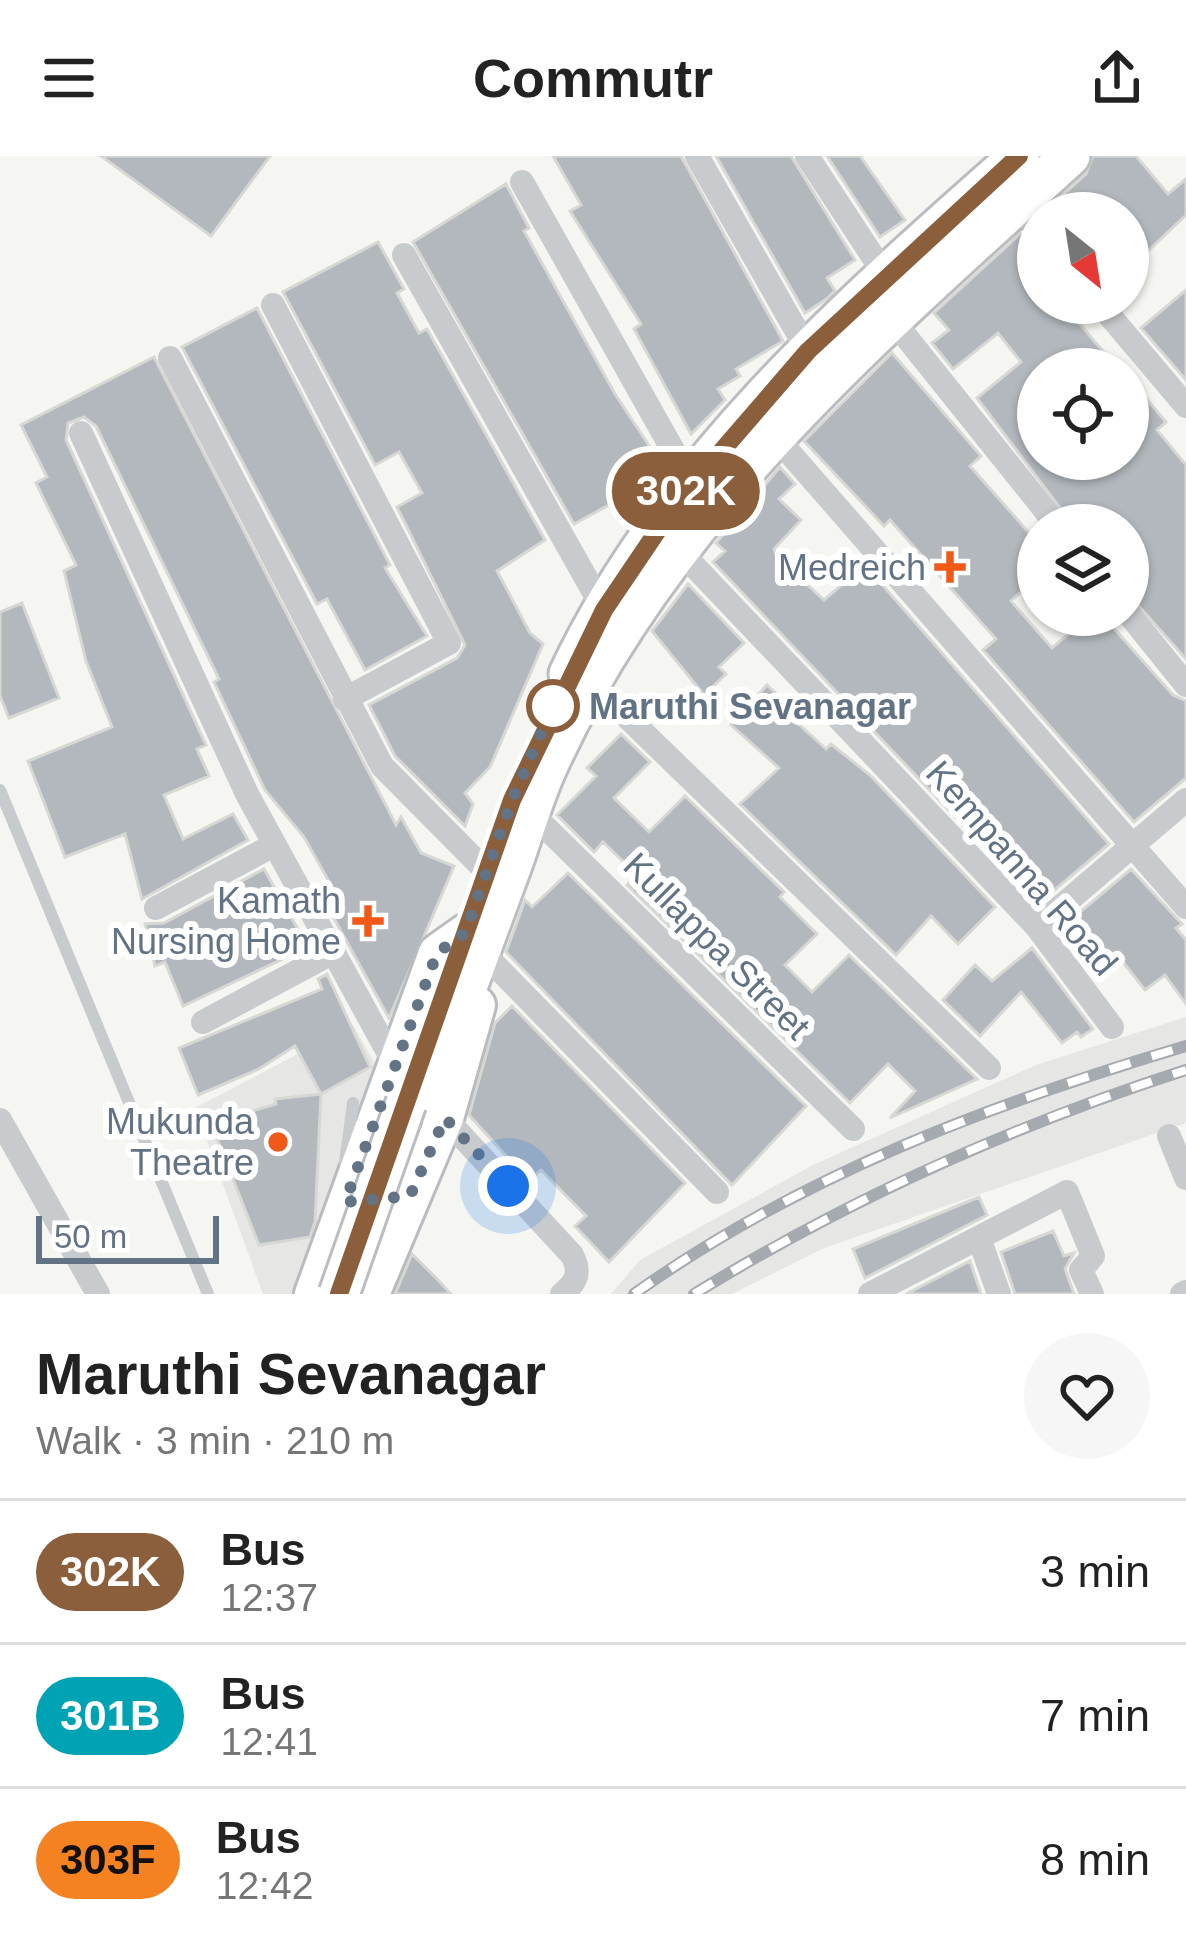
<!DOCTYPE html>
<html lang="en">
<head>
<meta charset="utf-8">
<style>
  body { margin:0; font-family:Helvetica,sans-serif; background:#f6f6f6; color:#222; height:100vh; display:flex; flex-direction:column; font-size:45px; white-space:nowrap }
  * { box-sizing:border-box; margin:0 }
  p { font-size:39px; color:#767676 }
  .icon { flex:none; width:66px; height:66px; fill:none; stroke:currentColor; stroke-width:2; stroke-linecap:round; stroke-linejoin:round }
  .map { position:relative; height:1138px; overflow:hidden }
  .panel { display:flex; flex-direction:column; background:#fff; flex:1 }
  .panel>* { flex:none }
  .badge { padding:0 24px; border-radius:39px; font-size:42px; line-height:78px }
  .needle { width:78px; rotate:150deg }
  .fabs { position:absolute; left:1017px; top:36px; display:grid; gap:24px }
  .fabs a { display:grid; place-items:center; width:132px; height:132px; border-radius:50%; background:#fff; box-shadow:0 3px 9px #0004; font-size:60px }
  .scale { position:absolute; left:36px; bottom:30px; width:183px; box-sizing:border-box; padding-left:12px; border:6px solid #627385; border-top:0; font-size:33px; line-height:42px; white-space:nowrap; color:#627385; -webkit-text-stroke:9px #fff; paint-order:stroke }
  .you { position:absolute; width:60px; height:60px; margin:-30px; border:9px solid #fff; border-radius:50%; background:#1a73e8; box-shadow:0 0 0 18px #1a73e833 }
  .map>.badge { position:absolute; translate:-50% -50%; box-shadow:0 0 0 6px #fff }
  .round { display:grid; place-items:center; flex:none; width:126px; height:126px; border-radius:63px; background:#f6f6f6 }
  .overview { display:flex; align-items:center; justify-content:space-between; height:204px; padding:0 36px }
  h1 { font-size:57px; font-weight:600; line-height:90px }
  ul { padding:0; list-style:none }
  li { display:flex; align-items:center; gap:36px; height:144px; padding:0 36px; border-top:3px solid #e0e0e0 }
  li div { flex:1 }
  li b { display:block; font-size:45px }
  li em { font-style:normal }
  li .badge { min-width:132px; font-weight:700; text-align:center }
  header { display:flex; justify-content:space-between; align-items:center; height:156px; padding:0 36px; background:#fff; font-size:54px; font-weight:600 }
  .map>svg:first-child { display:block }
</style>
</head>
<body>
<header><svg class="icon" aria-label="menu" viewBox="0 0 24 24"><path d="M4 6h16M4 12h16M4 18h16"/></svg>Commutr<svg class="icon" aria-label="share" viewBox="0 0 24 24"><path d="M12 15V3M7 8l5-5 5 5M5 13v7h14v-7"/></svg></header>
<div class="map">
<svg width="1186" height="1138" viewBox="0 0 1186 1138">
  <rect width="100%" height="100%" fill="#f5f6f1"/>
  <path fill="#e6e7e5" d="M1186 861V967L824 1092 732 1138H611L640 1104 813 1009 1036 909Z
    M353 869 381 918 301 1138H263L195 952Z"/>
  <path fill="#b2b8be" stroke="#d7d7d4" stroke-width="3" d="M101 0H270L211 80Z
    M553 0H681L783 185 736 213 740 220 718 233 725 244 691 278 634 173 641 168 570 55 581 49Z
    M716 0H791L855 104 827 122 835 135 825 144 805 157Z
    M827 0H860L905 64 880 81Z
    M1093 0H1136L1168 38 1186 23V59L1128 114V57L1044 56 1086 18Z
    M506 28 529 72 524 75 615 238 667 317 644 347 631 337 574 368 413 86Z
    M1020 78 1038 90V147H1062L1107 200 1091 213H1038V303H1128V253L1144 240 1166 266 1157 274 1186 309V503L1128 438V369H1073L977 242 1021 206 998 177 953 213 932 187 949 174 934 157Z
    M378 86 404 133 397 137 419 177 427 173 545 384 497 415 530 477 543 488 490 611 465 637 473 648 465 670 395 600 369 549 457 502 465 489 397 351 422 337 399 296 375 309 283 136Z
    M1186 134V224L1141 172Z
    M257 152 390 409 385 412 427 480 365 514 327 443 317 448 182 191Z
    M892 197 981 300 970 310 1038 387V421L1011 445 1052 492 1091 459H1102L1173 539 1186 545V622L1134 666 983 494 996 483 890 364 884 370 804 285Z
    M154 201 396 669 401 661 421 697 454 710 389 862 332 759 344 752 304 681 265 634 214 526 219 523 96 270 84 261 68 267 66 284 206 589 197 593 209 620 164 639 183 683 233 658 248 684 142 743 125 678 65 701 28 605 112 571 86 505 64 415 76 409 36 327 47 321 21 269Z
    M780 311 795 328 779 343 801 364 774 393 777 401 824 444 865 409 1109 688 1038 748 713 406 725 395 716 387Z
    M688 428 744 487 719 511 726 518 704 539 652 475Z
    M22 447 59 542 9 562 0 540V456Z
    M767 529 797 557 792 562 826 593 831 588 871 620 995 751 958 788 931 760 896 799 740 648 779 612 731 569Z
    M621 578 650 606 614 642 649 676 685 640 784 736 780 741 817 778 785 809 812 836 849 799 977 923 890 962 915 935 888 908 850 947 627 729 637 719 603 686 594 696 557 659 596 620 587 612Z
    M264 713 308 791 183 850 165 806 155 810 145 768 164 767Z
    M1131 713 1182 768 1176 772 1186 784V848L1165 819 1145 834 1119 801 1094 820 1060 773Z
    M568 717 806 950 732 1029 506 796 525 744 532 751Z
    M1032 792 1093 873 1081 881 1077 876 1062 887 1021 836 980 880 943 844 975 809 992 825Z
    M327 818 370 911 321 938 295 890 259 913 198 939 179 892 322 833 318 823Z
    M512 850 685 1027 609 1106 575 1070 586 1060 541 1014 529 1025 469 959 495 867Z
    M321 938 315 1066 310 1081 259 1089 211 967 276 948 275 943Z
    M979 1041 987 1059 865 1122 853 1093Z
    M1053 1075 1064 1100 1074 1097 1065 1113 1074 1138H1015L1001 1096Z
    M412 1098 438 1124 451 1138H395Z
    M970 1105 981 1138H906Z"/>
  <g fill="none" stroke-linecap="round" stroke-linejoin="round">
    <g stroke="#b7bcc1" stroke-width="42">
      <path id="secondary" d="M313 1138 437 797 465 777
        M371 1138 445 962 477 849"/>
    </g>
    <g stroke="#babdc1" stroke-width="45">
      <path id="primary" d="M569 518C667 310 850 149 1019 0
        M424 948C452 871 481 794 509 717 523 680 533 640 550 605 663 358 873 179 1070 0"/>
    </g>
    <path stroke="#c8cbce" stroke-width="12" d="M0 634 208 1138
      M345 1006 353 947"/>
    <path stroke="#c8cbce" stroke-width="24" d="M697 0 808 195
      M807 0 885 119
      M522 26 692 328
      M1017 49 1038 74
      M404 99 604 454
      M1099 147 1186 250
      M273 149 449 487 345 543
      M891 162 1057 369
      M170 202 382 610 486 715
      M81 277 247 638 394 907
      M774 279 1186 751
      M678 393 1037 771 1112 871
      M1128 457 1186 529
      M591 526 989 912
      M531 657 853 973
      M156 752 274 689
      M1037 771 1186 644
      M490 804 717 1036
      M203 866 332 797
      M445 962 572 1099C581 1116 577 1126 562 1138
      M0 964 98 1138
      M1169 980 1186 1022
      M979 1082 999 1138
      M870 1138 1067 1036 1093 1100 1081 1114 1092 1138
      M1182 1138 1186 1136"/>
    <use href="#secondary" stroke="#fff" stroke-width="36"/>
    <use href="#primary" stroke="#fff" stroke-width="39"/>
    <g stroke="#a5aab1" stroke-width="12">
      <path id="rail" d="M634 1138C801 1019 991 948 1186 890
        M694 1138C851 1042 1011 970 1186 914"/>
    </g>
    <use href="#rail" stroke="#fff" stroke-width="8" stroke-dasharray="22" stroke-linecap="butt"/>
    <g stroke="#babdc1" stroke-width="45" stroke-linecap="butt">
      <path id="primary-bridge" d="M339 1138 406 947"/>
    </g>
    <use href="#primary-bridge" stroke="#fff" stroke-width="39"/>
  </g>
  <g fill="none" stroke-linecap="round" stroke-linejoin="round">
    <g stroke="#fff" stroke-width="27">
      <path id="line" d="M339 1138 512 644 604 454 675 349 808 195 1019 0"/>
    </g>
    <use href="#line" stroke="#8b5e3c" stroke-width="18"/>
    <path stroke="#627385" stroke-width="12" stroke-dasharray="0 21.6" d="M508 1030 445 962 410 1040 345 1046 437 797 465 777 512 644 553 550"/>
  </g>
  <g fill="#f05917" stroke="#fff" stroke-width="4.5">
    <path d="M944 393h12v12h12v12h-12v12h-12v-12h-12v-12h12z"/>
    <path d="M362 747h12v12h12v12h-12v12h-12v-12h-12v-12h12z"/>
    <circle cx="278" cy="986" r="12"/>
  </g>
  <circle fill="#fff" stroke="#8b5e3c" stroke-width="6" cx="553" cy="550" r="24"/>
  <g text-anchor="middle" dominant-baseline="central" stroke-width="12" stroke-linejoin="round" paint-order="stroke">
    <g font-size="36" fill="#627385" stroke="#fff" text-anchor="end">
      <text x="926" y="411">Medreich</text>
      <text x="341" y="744">Kamath<tspan x="341" dy="41">Nursing Home</tspan></text>
      <text x="254" y="965">Mukunda<tspan x="254" dy="41">Theatre</tspan></text>
    </g>
    <g font-size="36" font-weight="bold" fill="#627385" stroke="#fff" text-anchor="start">
      <text x="589" y="550">Maruthi Sevanagar</text>
    </g>
    <g font-size="36" fill="#627385" stroke="#fff">
      <text transform="translate(1022 712) rotate(49)">Kempanna Road</text>
      <text transform="translate(717 790) rotate(45)">Kullappa Street</text>
    </g>
  </g>
</svg>
<div class="fabs">
<a><svg class="needle" viewBox="-14 -14 28 28"><path d="M0-13l5 13h-10z" fill="#e53935"/><path d="M0 13l5-13h-10z" fill="#767676"/></svg></a>
<a><svg class="icon" aria-label="locate" viewBox="0 0 24 24"><circle cx="12" cy="12" r="6"/><path d="M12 2v4M12 18v4M2 12h4M18 12h4"/></svg></a>
<a><svg class="icon" aria-label="layers" viewBox="0 0 24 24"><path d="M12 4l9 5-9 5-9-5zM3 14l9 5 9-5"/></svg></a>
</div>
<div class="scale">50 m</div>
<div class="you" style="left:508px;top:1030px"></div>
<b class="badge" style="left:686px;top:335px;background:#8b5e3c;color:#fff">302K</b>
</div>
<section class="panel">
<div class="overview"><div><h1>Maruthi Sevanagar</h1><p>Walk · 3 min · 210 m</p></div><a class="round"><svg class="icon" aria-label="heart" viewBox="0 0 24 24"><path d="M12 20l-8-8c-3-5 5-10 8-4 3-6 11-1 8 4z"/></svg></a></div>
<ul>
<li><span class="badge" style="background:#8b5e3c;color:#fff">302K</span><div><b>Bus</b><p>12:37</p></div><em>3 min</em></li>
<li><span class="badge" style="background:#00a3b4;color:#fff">301B</span><div><b>Bus</b><p>12:41</p></div><em>7 min</em></li>
<li><span class="badge" style="background:#f58220;color:#111">303F</span><div><b>Bus</b><p>12:42</p></div><em>8 min</em></li>
</ul>
</section>
</body>
</html>
